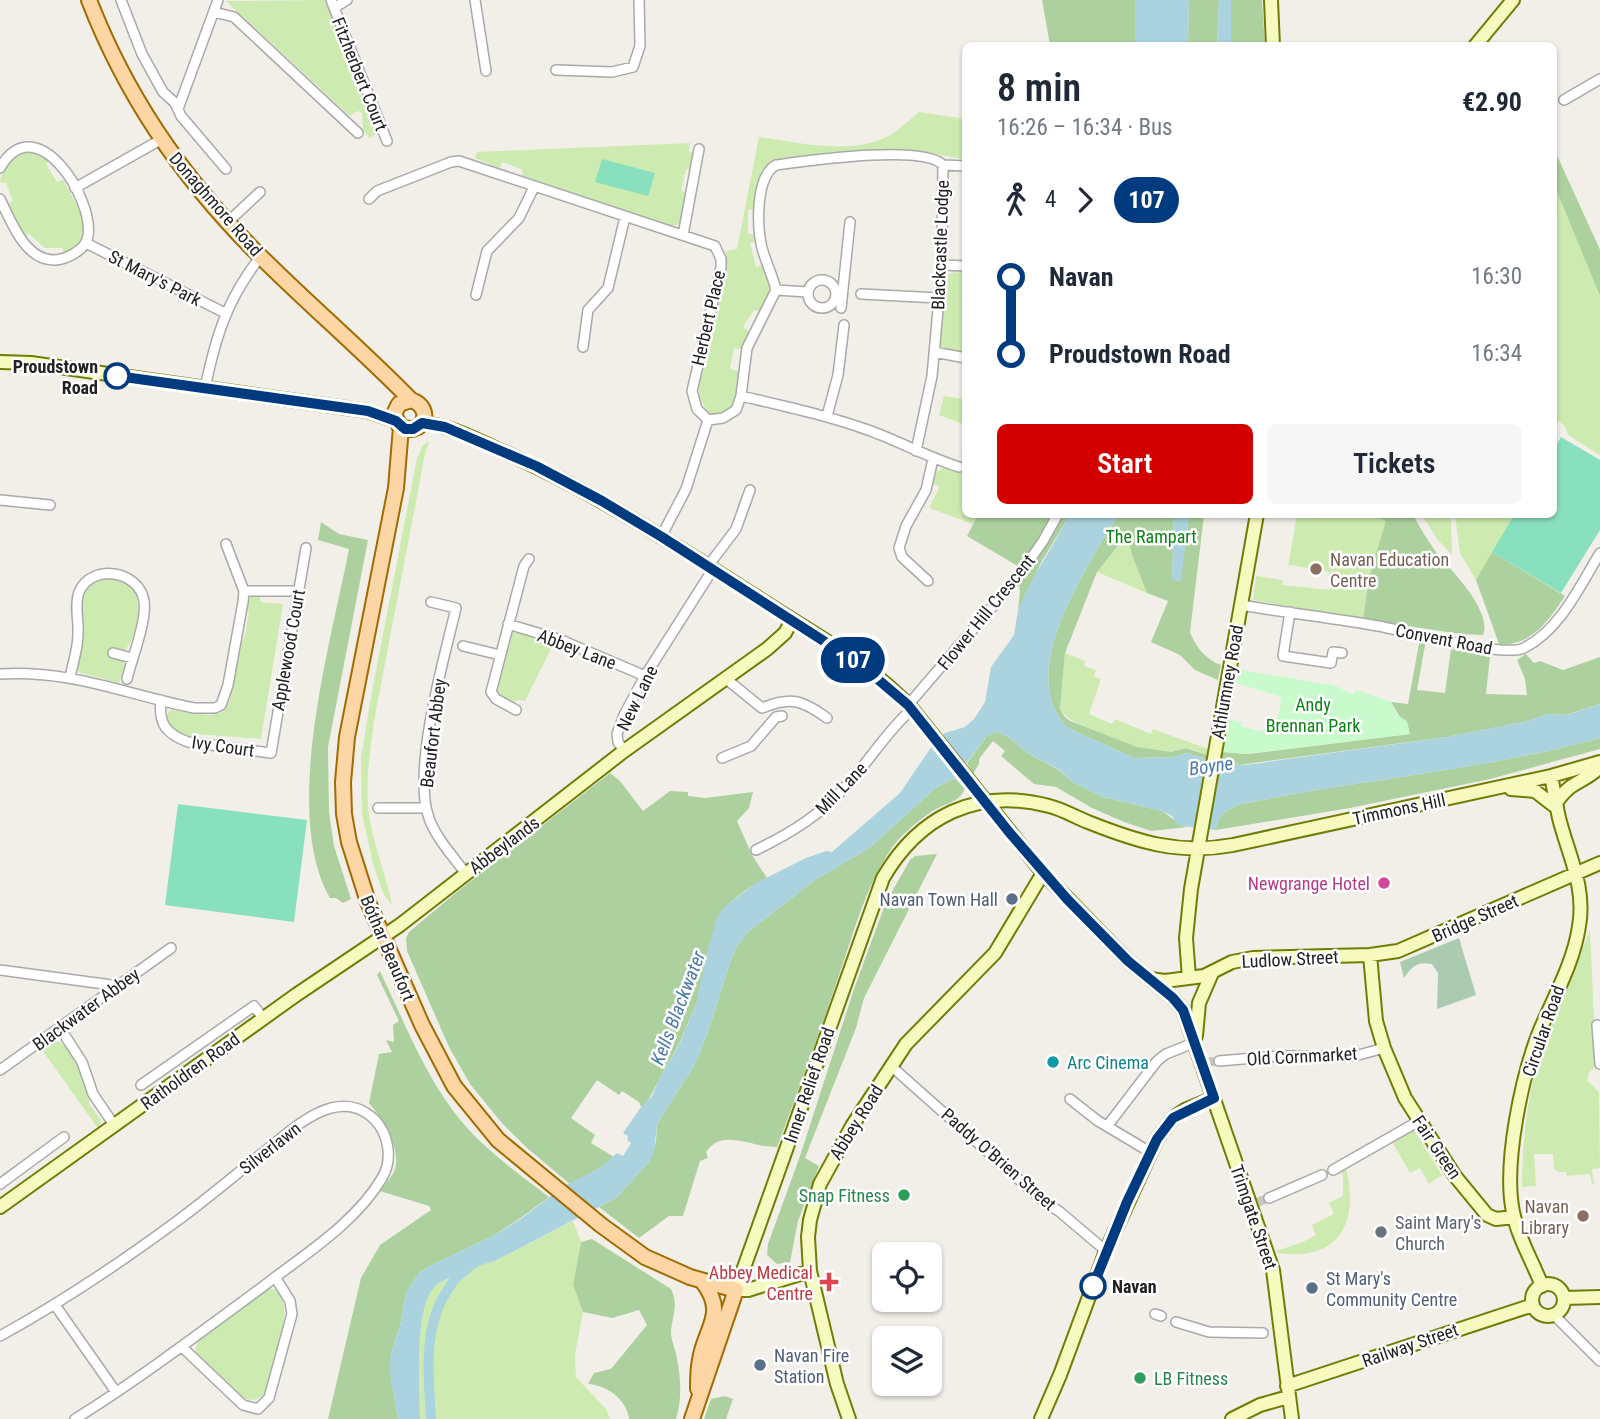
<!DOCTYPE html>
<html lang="en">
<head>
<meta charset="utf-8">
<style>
  body { margin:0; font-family:"Roboto Condensed",sans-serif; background:#f6f6f7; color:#1f2937; height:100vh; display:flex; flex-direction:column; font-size:26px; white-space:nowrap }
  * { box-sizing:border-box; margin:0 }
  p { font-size:23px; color:#747a83 }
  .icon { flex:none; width:38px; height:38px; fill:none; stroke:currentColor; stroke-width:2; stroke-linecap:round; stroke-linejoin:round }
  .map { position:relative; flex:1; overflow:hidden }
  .drawer { position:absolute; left:962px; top:42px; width:595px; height:476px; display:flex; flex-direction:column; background:#fff; border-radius:10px; box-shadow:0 2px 5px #0004 }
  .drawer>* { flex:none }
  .badge { padding:0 14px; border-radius:23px; font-size:24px; line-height:46px }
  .fabs { position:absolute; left:872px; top:1242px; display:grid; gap:14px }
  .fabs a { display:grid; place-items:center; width:70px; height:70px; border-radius:10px; background:#fff; box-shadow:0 2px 5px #0004; font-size:35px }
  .map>.badge { position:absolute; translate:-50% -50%; box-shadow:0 0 0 4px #fff }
  .legs { display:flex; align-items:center; gap:10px; height:77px; padding:0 35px; font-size:23px }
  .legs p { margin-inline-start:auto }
  .overview { display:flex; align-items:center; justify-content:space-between; height:119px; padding:0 35px }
  h1 { font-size:38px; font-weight:600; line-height:52px }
  .action { display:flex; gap:14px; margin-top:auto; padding:14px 35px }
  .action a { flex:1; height:80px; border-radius:10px; background:#d40000; color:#fff; font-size:28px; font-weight:600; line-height:80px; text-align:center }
  .action a+a { background:#f6f6f7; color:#1f2937 }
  ul { padding:0 35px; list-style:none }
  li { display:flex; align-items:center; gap:24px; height:77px; font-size:26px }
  li i { display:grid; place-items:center; width:10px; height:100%; margin:0 9px; background:currentColor }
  li i::after { content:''; width:18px; height:18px; margin:-9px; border:5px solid; border-radius:50%; background:#fff }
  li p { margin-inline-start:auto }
  li:first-child i { background:linear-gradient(#0000 50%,currentColor 0) }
  li:last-child i { background:linear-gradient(currentColor 50%,#0000 0) }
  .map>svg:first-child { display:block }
</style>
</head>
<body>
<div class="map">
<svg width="1600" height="1419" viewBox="0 0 1600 1419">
  <rect width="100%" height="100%" fill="#f2efe9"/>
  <path fill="#cdebb0" d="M326 0 378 133 370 138 363 131 362 113 358 111 350 116 226 1Z
    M919 112 966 119V159C947 158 931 151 913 150 866 148 818 153 772 160L760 177 755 209 748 210V234H756V242L750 243 756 267 764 265C771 284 772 295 761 312L754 310 743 327 749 331 741 349 734 348 730 369 739 371V383L731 409 721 415 708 413 699 396V376L727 265 726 251 737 249 759 137C798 142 846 155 884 138 897 133 908 121 919 112Z
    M690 143 689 152 695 154 692 169H686L681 191 688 193 682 218 678 225 670 226 642 217 522 176 523 170 502 162 500 168 475 158 477 152Z
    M1554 149 1600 250V455L1568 435 1565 426 1554 418Z
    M34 151 51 159 46 164 57 182 63 180C78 207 99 233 65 255L62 248H45L29 234 24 238 7 204 13 201 6 183 0 182C3 163 16 153 34 151Z
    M955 272 966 273V353L941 348 939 345 944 281 949 274Z
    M944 396 966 399V425L939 415Z
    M966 440V514L978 515 973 524 929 508 940 486 932 484 934 473 943 468 957 472 963 457 961 456Z
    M430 441 426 449 374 721C370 753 364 787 370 820 374 845 384 870 390 895L392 906 383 893 373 864 362 814 361 757 373 686 417 458 423 445Z
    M1297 515H1374L1387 521 1369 577 1363 619 1253 600 1256 576 1283 580 1282 585 1330 590 1329 572 1291 565 1288 566Z
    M1422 515H1451L1452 555 1437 539Z
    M1455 515H1514L1476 580 1460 553Z
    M1128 535 1133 558 1147 593 1097 572Z
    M116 578 134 587C141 605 139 635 125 650L113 648 110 655 123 660 125 665 119 683 81 673 77 670C77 659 81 648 82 637 85 604 70 581 116 578Z
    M254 596H259L261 602 283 604 261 739 195 734 194 740 174 732 165 718 170 710 209 715 221 713 225 709 230 700 238 650 245 635 249 612 246 609 249 598Z
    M515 630 553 645 525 701 517 700 513 704 497 695 496 692 512 632Z
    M1065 653 1085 661 1084 666 1096 670 1094 676 1101 679 1089 714 1112 724 1115 719 1151 734 1153 729 1208 749 1207 755C1201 753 1192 748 1186 748 1181 748 1176 752 1170 752 1148 754 1070 728 1060 709Z
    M1590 930 1596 1066 1588 1074V1081L1599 1092 1600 1168 1592 1169 1594 1184H1592L1590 1174 1567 1176 1566 1172H1559L1554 1169 1553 1154H1534L1536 1186 1522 1187C1522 1140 1528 1090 1543 1045 1556 1006 1575 969 1590 930Z
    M55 1040C73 1045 92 1086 89 1104L101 1120 100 1126 97 1127 40 1047 47 1041Z
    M1412 1127 1442 1175 1429 1184 1420 1168 1410 1173 1391 1140Z
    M1346 1168C1360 1223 1338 1262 1278 1253L1276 1251 1303 1242 1316 1235 1312 1225 1334 1214 1329 1203 1343 1196V1175L1340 1171Z
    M573 1221 581 1242 573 1285 583 1312 575 1354 576 1377 606 1409 610 1419H420C420 1390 414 1310 433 1289 438 1283 445 1280 451 1277L458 1283 478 1266 495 1261Z
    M268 1288C302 1289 274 1372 267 1391 260 1400 253 1402 242 1398L197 1357 195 1352 198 1340 261 1291Z"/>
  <path fill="#add19e" d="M1042 0H1135V45H1050Z
    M1189 0H1219L1217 45 1188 46Z
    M1231 0H1262L1265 45 1231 46Z
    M1554 149 1600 250V296L1554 184Z
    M978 515H1070L1042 561 1018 610 1020 591 1016 565 967 536Z
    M1118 515H1174L1172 579 1180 581 1189 515H1204L1190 632C1195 646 1206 660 1221 665L1218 680 1195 670 1180 655 1151 642 1168 601 1147 593 1133 558 1127 535 1097 572 1065 653 1060 709 1064 716 1070 721 1137 747 1171 752 1186 748 1207 755 1206 759 1187 753 1174 757 1134 758 1068 728C1013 674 1088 566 1118 515Z
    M1374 515H1413C1420 527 1427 540 1436 552 1450 569 1493 611 1483 635L1460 634 1363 619 1369 577 1386 521Z
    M321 522 339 534 368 540 328 747 329 812 334 846 351 899 343 903 336 898H330C281 812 331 643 349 549L318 540Z
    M1492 552 1565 596C1549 620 1531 647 1499 644L1476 580Z
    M1420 638 1426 640 1417 690 1445 693 1451 649 1490 657 1486 694 1527 695 1525 679 1517 660 1526 654 1534 663 1540 661 1563 670 1600 657V704L1566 715 1548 714 1524 722 1447 737 1239 765 1222 758V752L1248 754 1410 734 1391 702 1408 704Z
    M995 732 1007 736 1029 754 1059 770 1071 781 1103 797 1162 811 1183 826 1188 827 1151 831 1124 822 1092 808 1056 787 1034 784 1001 756 1005 751 993 741 979 759V764L973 774 967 763 987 736Z
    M1600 738V749L1490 779 1350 808 1216 830C1217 815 1225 812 1237 805 1358 779 1481 771 1600 738Z
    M610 773 620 781 643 811 670 791 688 792V796L705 798 753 792 749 808 737 821 752 855 767 878C749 886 728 901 718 918L696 1004 680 1042 646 1104 641 1107 639 1102 622 1091 619 1095 597 1080 571 1118 595 1135 591 1143 614 1157 600 1168 570 1184 527 1148 501 1122 470 1084 449 1047 407 951 406 938 409 932 458 891Z
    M955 778 965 788C961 802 943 804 931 812 917 822 898 837 889 852 864 891 852 938 837 981 818 1037 798 1092 777 1147 752 1148 723 1127 706 1152L708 1158 700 1161 683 1216H669L639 1238 599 1207 616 1198 649 1162 656 1142 657 1124 695 1064 708 1032 730 962 737 946 748 932 815 880 869 848 937 787Z
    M937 854 864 998 856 1028 805 1158 819 1166 798 1221 790 1262 777 1264 767 1255 768 1244 800 1156 854 989 886 902 910 860 915 856Z
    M380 971C408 1030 432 1096 481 1142 502 1162 526 1180 549 1197L522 1217 493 1236 432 1265 419 1273 406 1293 400 1326 391 1354V1378L398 1419H328L361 1278 380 1245 431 1210 429 1206 380 1191C384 1185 391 1178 394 1172 403 1151 382 1118 369 1103L379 1054 392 1052 386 1040 394 1042 393 1025 399 1021 377 975Z
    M592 1239 671 1289C679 1304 672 1317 671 1332 671 1341 676 1350 677 1359 681 1378 682 1400 676 1419H629C627 1400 607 1385 588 1384L594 1373 611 1369 647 1325 639 1310 612 1318 583 1312 573 1285 581 1242Z
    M725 1396 733 1399 726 1419H704L711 1399Z"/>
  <path fill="#aacbaf" d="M1459 938 1476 995 1437 1009 1438 973 1432 964C1417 961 1412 966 1404 978L1400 962Z"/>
  <path fill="#c8facc" d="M1239 669C1265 675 1290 677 1316 683 1321 685 1327 683 1333 685 1340 687 1345 692 1353 694L1357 690 1391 702 1397 715 1407 721 1410 734 1248 754 1222 752 1228 719 1242 722 1241 726 1263 732 1265 728 1273 731 1280 709 1281 697 1237 683Z"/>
  <path fill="#88e0be" d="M602 159 655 173 648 196 595 182Z
    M1561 437 1600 460V530L1561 593 1492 552 1514 515 1554 514V449Z
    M178 804 307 820 294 922 165 905Z"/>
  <path fill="#aad3df" d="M1135 0H1189L1188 45H1135Z
    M1219 0H1231V45H1217Z
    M1070 515H1118C1088 566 1013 674 1068 728L1134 758 1174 757 1187 753 1208 760 1225 758C1236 768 1247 765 1260 763L1447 737 1524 722 1548 714 1567 715 1600 704V738C1481 771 1358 779 1237 805 1225 812 1217 815 1216 830L1183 826 1177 824 1172 816 1162 811 1103 797 1071 781 1060 770 1029 754 1007 736 995 732 987 736 955 778 937 787 869 848 815 880 748 932 737 946 730 962 708 1032 695 1064 657 1124 654 1153 649 1162 616 1198 495 1261 478 1266 458 1283 451 1277C445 1280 437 1283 433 1289 414 1311 420 1390 420 1419H398L389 1368 391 1354 400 1326 406 1293 419 1273 432 1265 493 1236 522 1218 564 1186 600 1168 617 1153 623 1156 631 1143 627 1140 628 1136 623 1133 641 1107 652 1096 658 1082 680 1043 696 1004 708 949 717 918 723 908 756 883 806 858 826 851 832 852 900 793 934 743 945 733 965 727 974 719 985 702 991 667 1014 635 1018 610 1027 589Z
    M1174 515H1189L1181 581 1172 580Z"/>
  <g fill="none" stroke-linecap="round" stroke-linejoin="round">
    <path stroke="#aad3df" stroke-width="10" d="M431 1419C429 1383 424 1342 438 1308 443 1294 454 1283 460 1269"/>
    <path stroke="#c8c6c1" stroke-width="9" stroke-dasharray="9 4.5" stroke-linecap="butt" d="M1208 1062 1219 1061
      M1258 1202 1269 1198"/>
    <g stroke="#a9a9a9" stroke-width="12">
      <path id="street" d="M121 0 142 54 163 92 175 103 181 116 226 169
        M331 0 387 141
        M475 0 486 71
        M334 8 347 0
        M214 12 234 17 358 133
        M556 70 612 72 633 67 640 46 639 0
        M1564 100 1600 79
        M178 109 218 0
        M943 165 966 166
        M0 168C35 106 94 197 88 236 86 250 67 259 55 260 25 261 11 221 0 199
        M75 188 162 139
        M369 199 377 191 451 162 459 161 715 246 721 259V267L692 391 697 409 708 420
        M228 222 260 192
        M683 235 699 149
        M86 243 225 313
        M942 265 966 266
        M808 294a14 14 0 1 1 28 0a14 14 0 1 1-28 0Z
        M776 290 808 292
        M861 294 939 298
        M476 295 487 251 519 218 534 187
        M841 308 850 222
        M583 347 588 310 608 288 625 217
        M934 352 966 358
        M205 388C216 336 227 299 261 256
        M741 396C784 406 826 415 868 430 899 441 927 457 959 467
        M827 416 838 375 844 325
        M708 420 723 418 736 410 741 396 747 348 776 290C773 276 766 263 762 248 757 227 755 177 776 165 806 161 923 144 943 165L942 265 932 376 916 451
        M0 500 50 505
        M661 537 686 489 708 420
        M708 566 736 529 750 490
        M928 581 902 557 899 548 906 526 926 490 933 459
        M244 591H299
        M431 602 456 608C444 659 413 766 428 815 434 836 453 856 466 874
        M1241 605C1287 613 1333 618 1378 626 1406 631 1504 658 1524 648 1560 630 1580 586 1600 553
        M1290 612 1283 656 1331 663 1333 652 1342 653
        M508 624 561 640 645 676
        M463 646 500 655
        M113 653 132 658
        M0 674C74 670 124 694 194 708H215L221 705 228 685 243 602 244 591 226 544
        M70 677C73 663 78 648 78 634 79 620 74 606 79 592 91 563 139 570 144 601 147 621 132 658 127 679
        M725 678 762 708C791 696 802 700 827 718
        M161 700C158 725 167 734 188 742L271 753 306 548
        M908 705 1018 577 1043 541 1058 514
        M516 710 496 699 491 692 524 566 529 559
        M624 751 618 742 617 734 624 715 645 676 713 569
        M722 758 751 746 776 717 782 716
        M378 808H426
        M756 850C791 833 822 814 848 784 870 760 887 731 912 709
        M0 970 119 986
        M1597 1025 1600 1064
        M60 1028 82 1062 93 1094 114 1125
        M1219 1061 1278 1056H1355L1384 1048
        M891 1066 1042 1200 1060 1212 1106 1251
        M0 1070 171 948
        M141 1085 254 1006 263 1018
        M1070 1099 1098 1121 1150 1152
        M1108 1125 1157 1061 1166 1054 1196 1042
        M1333 1170 1419 1121
        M0 1184 64 1137
        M1269 1198 1322 1175
        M55 1305 116 1392
        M1155 1314 1161 1316
        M1554 1315 1600 1361
        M1176 1322 1209 1332 1263 1333
        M0 1336C62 1302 120 1263 177 1221 207 1199 235 1175 264 1152 284 1136 306 1115 331 1108 348 1104 361 1107 374 1119 389 1134 393 1160 382 1178 355 1224 302 1256 261 1288 200 1333 139 1379 75 1419
        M182 1347 243 1405 258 1409 269 1398 292 1314 290 1301 275 1277"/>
    </g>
    <g stroke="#707d05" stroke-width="16">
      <path id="secondary" d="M1271 0 1273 46
        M1475 46 1513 0
        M0 362 31 363 367 411 396 421
        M422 423C449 425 473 438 497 449 592 490 679 547 766 603 815 635 872 665 912 709L1043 873 1128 961 1173 998 1183 1010 1273 1270 1292 1419
        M1511 789 1535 791 1557 808
        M1556 803C1572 779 1583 784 1600 767
        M1370 955 1376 1021 1384 1048 1405 1098 1455 1176 1487 1215 1496 1219 1514 1217
        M1189 978 1186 938 1191 889 1257 514
        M1150 979 1165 981 1204 976 1232 962 1253 958 1370 955 1398 951 1600 863
        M1196 1036 1199 1003 1212 973
        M0 1207 296 995 400 925 624 751 767 649 785 633 792 620
        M810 1271 748 1290H736L883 878C919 816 977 787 1049 806 1062 809 1075 817 1088 822 1138 842 1179 855 1233 845L1551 776 1600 762
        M1532 1300a16 16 0 1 1 32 0a16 16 0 1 1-32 0Z
        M1542 1286C1533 1262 1518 1238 1513 1212 1503 1164 1522 1075 1540 1030 1554 997 1574 962 1579 926 1586 887 1568 854 1559 818 1556 804 1554 790 1551 776
        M1564 1298 1600 1297
        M1287 1386 1533 1305
        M849 1419 837 1384 810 1271 808 1237 810 1220 820 1184 852 1126 906 1044 995 953 1043 873
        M1041 1419 1060 1375 1106 1251 1157 1139 1173 1118 1185 1110 1214 1098
        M1232 1419 1260 1405 1288 1397"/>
    </g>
    <g stroke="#a06b00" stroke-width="18">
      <path id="primary" d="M89 0C126 96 184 180 256 252 307 303 361 349 411 400 436 408 422 440 399 425L394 414 399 404 411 400
        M401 427 396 488 347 737 343 782 344 814 349 842 368 902 422 1025 454 1086 498 1140 601 1225 645 1257 690 1277 736 1290 692 1419
        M698 1389C698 1379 698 1369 700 1360 705 1327 728 1314 702 1281"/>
    </g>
    <use href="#street" stroke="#fff" stroke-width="9"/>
    <use href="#secondary" stroke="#f7fabf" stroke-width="12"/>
    <use href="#primary" stroke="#fcd6a4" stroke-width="14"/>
  </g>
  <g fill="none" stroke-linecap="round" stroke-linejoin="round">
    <g stroke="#fff" stroke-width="16">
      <path id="line-1" d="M117 376 368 411 396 421 405 429H413L422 423 445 427 536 466 602 501 662 537 861 665 908 705 1009 832 1067 899 1128 961 1173 998 1183 1010 1214 1098 1173 1118 1157 1139 1127 1202 1093 1286"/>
    </g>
    <use href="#line-1" stroke="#003b80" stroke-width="10"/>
  </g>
  <g fill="#fff" stroke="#003b80" stroke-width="3.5">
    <circle cx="117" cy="376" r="12"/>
    <circle cx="1093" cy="1286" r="12"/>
  </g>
  <g fill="#8d6e63" stroke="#fff" stroke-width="2.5">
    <circle cx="1316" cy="569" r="7"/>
    <circle cx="1583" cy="1216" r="7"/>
  </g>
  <circle fill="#d1479c" stroke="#fff" stroke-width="2.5" cx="1384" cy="883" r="7"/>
  <g fill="#5c6f8a" stroke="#fff" stroke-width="2.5">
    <circle cx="1012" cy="899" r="7"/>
    <circle cx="1312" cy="1288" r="7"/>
    <circle cx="760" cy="1365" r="7"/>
  </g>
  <circle fill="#0f9aa8" stroke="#fff" stroke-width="2.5" cx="1053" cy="1062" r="7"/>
  <g fill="#2e9e5b" stroke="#fff" stroke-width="2.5">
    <circle cx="904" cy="1195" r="7"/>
    <circle cx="1140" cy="1378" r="7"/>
  </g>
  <circle fill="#6b7280" stroke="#fff" stroke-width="2.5" cx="1381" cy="1232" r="7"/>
  <path fill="#e0444e" stroke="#fff" stroke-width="2.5" d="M825.5 1271.5h7v7h7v7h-7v7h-7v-7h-7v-7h7z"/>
  <g text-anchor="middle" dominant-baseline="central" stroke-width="5" stroke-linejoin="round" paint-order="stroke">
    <g font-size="18" fill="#222" stroke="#fff">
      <text transform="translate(360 74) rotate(68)">Fitzherbert Court</text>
      <text transform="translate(216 204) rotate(49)">Donaghmore Road</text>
      <text transform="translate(940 245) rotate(-88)">Blackcastle Lodge</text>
      <text transform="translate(155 278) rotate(27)">St Mary's Park</text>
      <text transform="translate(708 318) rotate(-77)">Herbert Place</text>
      <text transform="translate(986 612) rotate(-51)">Flower Hill Crescent</text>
      <text transform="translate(1444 639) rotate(11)">Convent Road</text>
      <text transform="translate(577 649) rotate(21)">Abbey Lane</text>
      <text transform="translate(288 650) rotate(-80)">Applewood Court</text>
      <text transform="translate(1227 682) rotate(-80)">Athlumney Road</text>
      <text transform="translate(637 698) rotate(-64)">New Lane</text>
      <text transform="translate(433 733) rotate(-83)">Beaufort Abbey</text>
      <text transform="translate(223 746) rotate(8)">Ivy Court</text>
      <text transform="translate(841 788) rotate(-46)">Mill Lane</text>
      <text transform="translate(1399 809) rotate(-12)">Timmons Hill</text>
      <text transform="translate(504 845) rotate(-37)">Abbeylands</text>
      <text transform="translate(1475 918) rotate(-24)">Bridge Street</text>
      <text transform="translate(388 948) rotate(67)">Bóthar Beaufort</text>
      <text transform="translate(1290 959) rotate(-3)">Ludlow Street</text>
      <text transform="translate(86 1009) rotate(-36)">Blackwater Abbey</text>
      <text transform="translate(1543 1031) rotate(-71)">Circular Road</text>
      <text transform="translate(1302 1056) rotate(-3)">Old Cornmarket</text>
      <text transform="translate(190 1071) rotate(-36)">Ratholdren Road</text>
      <text transform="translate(809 1085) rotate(-71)">Inner Relief Road</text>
      <text transform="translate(856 1122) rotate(-58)">Abbey Road</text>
      <text transform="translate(1437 1147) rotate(56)">Fair Green</text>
      <text transform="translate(270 1148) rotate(-38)">Silverlawn</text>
      <text transform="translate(999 1159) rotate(41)">Paddy O'Brien Street</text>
      <text transform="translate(1254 1217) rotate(71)">Trimgate Street</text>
      <text transform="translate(1410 1345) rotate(-19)">Railway Street</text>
    </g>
    <g font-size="18" font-weight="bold" fill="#222" stroke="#fff" text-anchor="end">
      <text x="98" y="366">Proudstown<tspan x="98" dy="21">Road</tspan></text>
      <text x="1112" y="1286" text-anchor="start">Navan</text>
    </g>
    <g font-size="18" fill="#0c8416" stroke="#fff">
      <text x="1151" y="536">The Rampart</text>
      <text x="1313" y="704">Andy<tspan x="1313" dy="21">Brennan Park</tspan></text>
    </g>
    <g font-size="18" fill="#785e54" stroke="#fff" text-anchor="start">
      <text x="1330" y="559">Navan Education<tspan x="1330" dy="21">Centre</tspan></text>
      <text x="1569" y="1206" text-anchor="end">Navan<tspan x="1569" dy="21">Library</tspan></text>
    </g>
    <g font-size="18" fill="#b23c85" stroke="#fff" text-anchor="end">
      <text x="1370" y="883">Newgrange Hotel</text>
    </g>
    <g font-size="18" fill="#4e5e75" stroke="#fff" text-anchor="start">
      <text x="998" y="899" text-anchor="end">Navan Town Hall</text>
      <text x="1326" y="1278">St Mary's<tspan x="1326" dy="21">Community Centre</tspan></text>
      <text x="774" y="1355">Navan Fire<tspan x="774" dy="21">Station</tspan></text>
    </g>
    <g font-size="18" fill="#0d838f" stroke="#fff" text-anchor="start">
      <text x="1067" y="1062">Arc Cinema</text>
    </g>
    <g font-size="18" fill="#27864d" stroke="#fff" text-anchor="end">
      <text x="890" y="1195">Snap Fitness</text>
      <text x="1154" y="1378" text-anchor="start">LB Fitness</text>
    </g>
    <g font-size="18" fill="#5b616d" stroke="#fff" text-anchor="start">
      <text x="1395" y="1222">Saint Mary's<tspan x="1395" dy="21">Church</tspan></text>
    </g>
    <g font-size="18" fill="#be3a42" stroke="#fff" text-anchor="end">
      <text x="813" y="1272">Abbey Medical<tspan x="813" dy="21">Centre</tspan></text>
    </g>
    <g font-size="19" font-style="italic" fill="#4a7aab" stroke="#fff">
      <text transform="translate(1211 766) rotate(-8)">Boyne</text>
      <text transform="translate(678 1008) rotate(-69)">Kells Blackwater</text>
    </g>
  </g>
</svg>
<div class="fabs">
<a><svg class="icon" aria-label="locate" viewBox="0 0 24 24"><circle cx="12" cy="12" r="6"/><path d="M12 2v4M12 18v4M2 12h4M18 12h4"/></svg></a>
<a><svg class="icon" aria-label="layers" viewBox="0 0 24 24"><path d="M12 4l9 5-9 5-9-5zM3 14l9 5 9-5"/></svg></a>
</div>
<b class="badge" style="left:853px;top:660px;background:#003b80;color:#fff">107</b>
<section class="drawer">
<div class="overview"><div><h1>8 min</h1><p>16:26 – 16:34 · Bus</p></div><b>€2.90</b></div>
<div class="legs"><svg class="icon" aria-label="walk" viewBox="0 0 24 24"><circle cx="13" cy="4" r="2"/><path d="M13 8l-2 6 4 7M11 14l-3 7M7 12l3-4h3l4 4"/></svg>4<svg class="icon" aria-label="forward" viewBox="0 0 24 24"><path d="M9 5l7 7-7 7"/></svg><b class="badge" style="background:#003b80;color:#fff">107</b></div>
<ul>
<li><i style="color:#003b80"></i><b>Navan</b><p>16:30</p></li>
<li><i style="color:#003b80"></i><b>Proudstown Road</b><p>16:34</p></li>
</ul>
<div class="action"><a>Start</a><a>Tickets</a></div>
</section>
</div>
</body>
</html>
